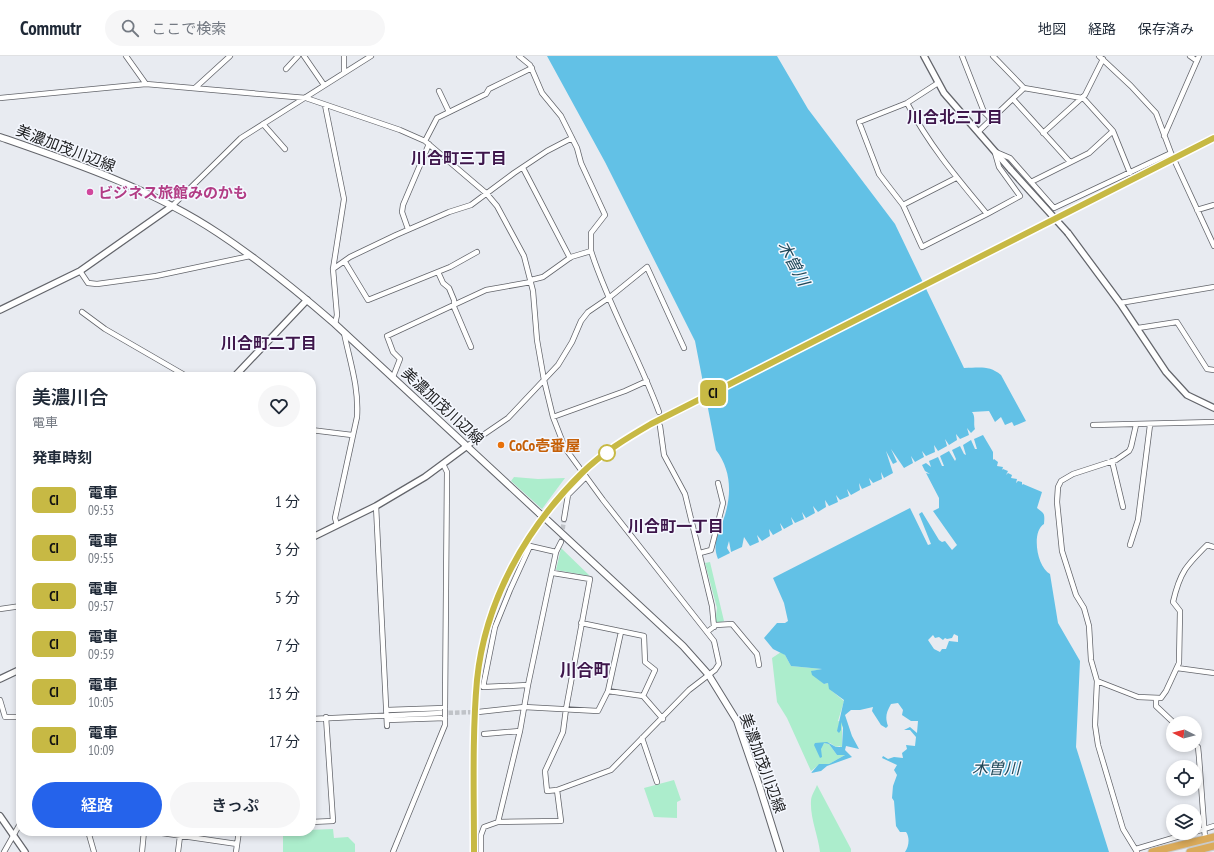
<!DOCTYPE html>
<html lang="ja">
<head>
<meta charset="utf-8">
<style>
  body { margin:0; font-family:"PT Sans Narrow","Noto Sans JP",sans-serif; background:#f6f6f7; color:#1f2937; height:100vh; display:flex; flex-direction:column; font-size:15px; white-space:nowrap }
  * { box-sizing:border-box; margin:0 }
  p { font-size:13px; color:#747a83 }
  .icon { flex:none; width:22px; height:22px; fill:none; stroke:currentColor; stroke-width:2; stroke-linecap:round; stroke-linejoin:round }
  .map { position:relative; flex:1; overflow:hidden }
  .panel { position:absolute; left:16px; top:316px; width:300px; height:464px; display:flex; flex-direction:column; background:#fff; border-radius:16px; box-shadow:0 2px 6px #0003 }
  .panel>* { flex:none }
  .badge { padding:0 8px; border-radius:6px; font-size:14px; line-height:26px }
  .needle { width:26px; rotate:276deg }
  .buttons { position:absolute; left:1166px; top:660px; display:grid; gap:8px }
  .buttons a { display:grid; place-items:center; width:36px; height:36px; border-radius:50%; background:#fff; box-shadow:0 2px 6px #0003; font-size:20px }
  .map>.badge { position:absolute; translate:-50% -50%; box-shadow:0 0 0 2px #fff }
  h2 { padding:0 16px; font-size:15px; line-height:36px }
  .round { display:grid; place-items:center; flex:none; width:42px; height:42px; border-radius:21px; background:#f6f6f7 }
  .head { display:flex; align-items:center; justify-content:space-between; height:68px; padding:0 16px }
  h1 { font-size:19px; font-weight:600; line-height:30px }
  .button { display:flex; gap:8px; margin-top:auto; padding:8px 16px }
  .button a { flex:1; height:46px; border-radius:24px; background:#2563eb; color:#fff; font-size:16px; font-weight:600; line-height:46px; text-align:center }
  .button a+a { background:#f6f6f7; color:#1f2937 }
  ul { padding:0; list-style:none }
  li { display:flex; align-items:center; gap:12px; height:48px; padding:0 16px }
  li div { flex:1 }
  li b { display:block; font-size:15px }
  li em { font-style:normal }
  li .badge { min-width:44px; font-weight:700; text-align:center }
  header { display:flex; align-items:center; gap:24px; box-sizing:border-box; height:56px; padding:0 20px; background:#fff; border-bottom:1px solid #e0e1e3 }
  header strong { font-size:19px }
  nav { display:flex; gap:22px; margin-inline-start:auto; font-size:14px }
  .search { width:280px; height:36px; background:#f6f6f7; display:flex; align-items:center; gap:10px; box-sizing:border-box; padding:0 14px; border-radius:22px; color:#747a83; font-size:15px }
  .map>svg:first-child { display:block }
</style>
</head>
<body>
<header>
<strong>Commutr</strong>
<div class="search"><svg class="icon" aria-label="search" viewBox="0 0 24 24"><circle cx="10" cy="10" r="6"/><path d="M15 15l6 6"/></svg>ここで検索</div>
<nav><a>地図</a><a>経路</a><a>保存済み</a></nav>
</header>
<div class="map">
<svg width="1214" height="796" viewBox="0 0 1214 796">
  <rect width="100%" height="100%" fill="#e8ebf1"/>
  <path fill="#acedcc" d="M514 421 538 423 565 422 542 453 511 425Z
    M561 492 590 520 556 514Z
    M710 506 724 565 715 568 717 552 705 507Z
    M781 596 785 599 791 610 822 613 812 615 824 628 828 627 832 635 844 645 838 665 842 666V690L841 692 840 690 836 691 830 687H824L829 688 837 699H845L829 708H820L811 715 787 662 777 646 772 602Z
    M674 724 681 744 677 746V762L654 761 644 732Z
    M817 729 851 793V796H820C818 779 810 762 811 745 811 740 815 734 817 729Z
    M333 773 334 782 348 781 355 788V796H283V775Z"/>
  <path fill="#62c1e6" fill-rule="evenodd" d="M547 0H777L808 53 895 168 964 312C979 312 989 309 1001 319L1026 365 1014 370 1012 366 1005 369 1001 361 995 366 989 355 972 356C976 360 973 368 975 373L971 377 967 372 969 379 960 383 956 378 957 384 949 389 945 383 947 390 938 395 934 389 935 396 926 400 922 395 924 401 915 406 911 400 913 407 904 412 891 393 897 406 893 408 886 395 893 417 884 422 881 416 882 423 873 427 869 422 871 429 862 433 859 427 860 434 851 439 847 433 849 440 840 444 836 439 838 446 829 450 825 444 826 451 818 456 813 450 815 457 806 462 802 456 804 463 795 467 791 461 793 468 784 473 780 467 782 474 773 479 769 473 770 480 762 485 757 479 759 486 750 490 744 481 742 491 731 496 729 485 727 492 730 497 718 503C712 488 718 479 723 465 732 440 732 415 716 394L695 285 605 106Z
    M983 379 993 396V404L994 403 998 406 997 410 1003 411 1002 414 1003 413 1008 415 1006 419 1008 417 1012 419 1011 422 1017 423 1016 427 1018 425 1022 426V429L1023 428 1042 436 1037 452C1044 458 1045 456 1044 468 1031 476 1037 511 1050 518L1058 567 1080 605 1076 691 1109 796H905C909 791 910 781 906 776H900L896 770 894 745 892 742 893 730 897 719 894 714 897 709 882 702 883 700 888 703 894 701 903 702 902 697 907 693 906 689 915 690 916 681 910 674H904L910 671 917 677 918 665H911L902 659 903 654 898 647 891 648C886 657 885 661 888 670L886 672 881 669 872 655 873 651 860 654H851L845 659 852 680 859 693 846 690 845 694 852 701 827 710 821 715 811 717 819 708H829L845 699H837L829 688 824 687 821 693 822 701 820 702 814 689 815 687 827 686 836 691H842L843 672 841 666V674L839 677 837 675 844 644 829 633 828 627 824 628 812 619 811 615 822 613 791 610 785 599 773 593 764 582 777 567H785L788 565 784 547 773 522 910 452 928 489 931 488 919 458 922 456 939 484 942 486 945 485 952 494 957 489 933 455 939 452V442L926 417 930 418 925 415 922 409 926 407 931 411 929 405 938 401 942 410H944L940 400 949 395 955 405 956 403 952 394 960 390 964 398 966 399 963 389 971 384 975 393H977L974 383ZM954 578 958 580V586L949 585 946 593H942L940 596 934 593 928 584 933 579 935 582 939 581 943 584 945 582 947 583 952 582Z"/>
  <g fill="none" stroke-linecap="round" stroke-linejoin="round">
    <path stroke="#c0c3c8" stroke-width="4.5" stroke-dasharray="4.5 2" stroke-linecap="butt" d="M561 486 564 463
      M442 657 478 656"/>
    <g stroke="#63656b" stroke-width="6">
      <path id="minor" d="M126 0 146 28
        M304 0 324 29
        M519 0 530 9 542 37 561 60 577 92 581 107 605 159 591 177V195
        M962 0 984 56 991 63
        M993 0 1024 32
        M1099 0 1131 30 1156 57 1171 97 1214 190
        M1190 0 1197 5
        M286 13 298 0
        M344 16V0
        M195 32 230 0
        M439 35 449 56
        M0 42 146 28 306 42 400 74 425 85 486 137 497 150 524 200 533 235 537 284 544 324 553 361 565 392 603 444 714 585 719 608 715 614 689 634 611 714 557 734 561 765 498 766 484 771 481 779V796
        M1013 43 1070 106
        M907 47C929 89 957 122 987 158L922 191 903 149 879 118 859 66 907 47 938 27
        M325 49 344 143 333 213 337 259 335 268
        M263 68 285 93
        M978 76 1024 32 1082 42 1085 44 1113 75 1130 117
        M1043 77 1085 39 1103 3
        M1164 80 1199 0
        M425 85 437 62 486 38 489 33 532 12
        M996 96 1010 102 1054 152 1171 97
        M523 112 570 202
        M1031 126 1089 97 1113 75
        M903 149 956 122
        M171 151 241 82 371 0
        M1197 154 1214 149
        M987 158 1020 140 999 111 995 97
        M408 173 402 156 403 149 429 88
        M345 206 368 244 450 211 477 196
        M333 213 350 201 396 179 449 156 471 149 514 117 547 95 572 82
        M80 215 88 227 97 228 156 220 250 200
        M438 216 443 227 449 232 454 244V251L471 291
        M531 224 543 221 571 201 591 195C608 249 639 301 659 356
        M1120 247 1214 231
        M82 256 105 273 188 321
        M1138 272 1177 266 1207 313 1214 314
        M393 321 400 303 393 296 387 280 486 234 531 226
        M553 361 625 335 647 325
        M1093 369 1214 366
        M1136 369 1131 391 1129 395 1116 404 1073 418 1061 425 1058 431 1057 446 1062 495 1076 539 1084 552 1089 570 1091 604 1097 625 1095 669 1098 689 1123 773 1137 796
        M660 370 664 399 685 438 712 550 714 571
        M311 374 352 379
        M467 390 508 362 558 309 572 286 581 265 588 256 610 241 647 211 684 292
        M1112 405 1123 451
        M443 408 447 416 445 653
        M376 450 387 670
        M564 463 568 439 586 421
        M337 469 335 462 357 361C359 331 350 306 344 277
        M1130 489 1138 464 1150 369
        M700 497 711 494 723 447 718 427
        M553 517 590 523 566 653 563 676 545 715 547 735 557 734
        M0 553 21 550
        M581 567 644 580 645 606 655 614 643 640
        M707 576 716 569 732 568 757 598 759 609
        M1177 612 1214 617
        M1097 625 1138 641 1161 642 1166 635 1179 607 1180 555 1173 546C1180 516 1186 510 1207 489L1214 491
        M528 629 483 631 495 571 510 534 530 490 556 496
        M608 635 621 576
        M1156 643V650L1174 667
        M0 644 5 661H21
        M387 654 445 652
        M478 656 524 651 598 655 608 635 643 640 663 663
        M311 663 442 657
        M387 664 445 662
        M484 678 520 675
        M642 682 657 726
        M1195 689 1198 691 1199 701 1205 782
        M311 766 333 765 326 661
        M498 766 520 675 528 629 556 496 561 486
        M88 775 94 796
        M145 775 162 777V775
        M1195 776 1214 770
        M162 777 237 788
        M1136 793 1190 777
        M4 796 21 766
        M142 796 144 775
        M178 796 180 780
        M236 796 239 775
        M393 796 445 669V661"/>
    </g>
    <g stroke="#63656b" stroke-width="8">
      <path id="tertiary" d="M924 0 944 37 1011 114
        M1068 177 1120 247 1166 316 1187 339 1214 352
        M0 254 80 215 171 151
        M234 321 307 244
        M311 482 376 450 425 421 467 390
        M0 623 21 613
        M0 760 25 796"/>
    </g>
    <g stroke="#63656b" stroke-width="8">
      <path id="secondary" d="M0 81C75 107 152 133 218 177 259 204 298 236 335 268L540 458
        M545 462 683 590 708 618 737 665 759 729 780 796"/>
    </g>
    <g stroke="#c9caca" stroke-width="9">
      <path id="trunk" d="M1152 796 1214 781
        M1190 796 1214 790"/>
    </g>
    <use href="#minor" stroke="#fff" stroke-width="4.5"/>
    <use href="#tertiary" stroke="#fff" stroke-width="5.5"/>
    <use href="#secondary" stroke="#fff" stroke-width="6"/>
    <use href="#trunk" stroke="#daaa5a" stroke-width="7"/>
    <g stroke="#7f8185" stroke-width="3">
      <path id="rail" d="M474 796C474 739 472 681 477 624 485 545 526 472 582 417 602 397 627 382 651 368L1214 82"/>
    </g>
    <use href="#rail" stroke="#f5f8ff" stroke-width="1.5" stroke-dasharray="4.5" stroke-linecap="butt"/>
    <g stroke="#63656b" stroke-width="6" stroke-linecap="butt">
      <path id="minor-bridge" d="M445 661V653"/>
    </g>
    <g stroke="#63656b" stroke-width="8" stroke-linecap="butt">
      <path id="tertiary-bridge" d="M1011 114 1068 177"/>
    </g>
    <g stroke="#63656b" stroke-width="8" stroke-linecap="butt">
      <path id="secondary-bridge" d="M540 458 545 462"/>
    </g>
    <use href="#minor-bridge" stroke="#fff" stroke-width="4.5"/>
    <use href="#tertiary-bridge" stroke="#fff" stroke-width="5.5"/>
    <use href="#secondary-bridge" stroke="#fff" stroke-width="6"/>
  </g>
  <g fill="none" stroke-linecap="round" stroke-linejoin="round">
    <g stroke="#fff" stroke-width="9">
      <path id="line" d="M474 796C474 739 472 680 477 624 485 545 526 472 582 417 602 397 627 382 651 368L1214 82"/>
    </g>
    <use href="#line" stroke="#c7b944" stroke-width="6"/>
  </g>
  <circle fill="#d1479c" stroke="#f5f8ff" stroke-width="1.5" cx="90" cy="136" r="4"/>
  <circle fill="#e8710a" stroke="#f5f8ff" stroke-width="1.5" cx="501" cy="389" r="4"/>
  <circle fill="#fff" stroke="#c7b944" stroke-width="2" cx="607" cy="397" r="8"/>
  <g text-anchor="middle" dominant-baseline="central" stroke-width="3" stroke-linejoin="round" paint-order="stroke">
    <g font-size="15" fill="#202123" stroke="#f5f8ff">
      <text transform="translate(66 92) rotate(21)">美濃加茂川辺線</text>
      <text transform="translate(443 350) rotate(43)">美濃加茂川辺線</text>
      <text transform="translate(763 707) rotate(70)">美濃加茂川辺線</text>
    </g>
    <g font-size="15" font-weight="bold" fill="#b23c85" stroke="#f5f8ff" text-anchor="start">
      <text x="98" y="136">ビジネス旅館みのかも</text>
    </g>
    <g font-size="15" font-weight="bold" fill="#c56008" stroke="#f5f8ff" text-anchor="start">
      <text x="509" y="389">CoCo壱番屋</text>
    </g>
    <g font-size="16" font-weight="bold" fill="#3e164b" stroke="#f5f8ff">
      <text x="955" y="61">川合北三丁目</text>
      <text x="459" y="102">川合町三丁目</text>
      <text x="269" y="287">川合町二丁目</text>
      <text x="676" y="470">川合町一丁目</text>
    </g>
    <g font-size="16" font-style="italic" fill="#204959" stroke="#f5f8ff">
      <text transform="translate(794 207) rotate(62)">木曽川</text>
      <text x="996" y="712">木曽川</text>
    </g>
    <g font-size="17" font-weight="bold" fill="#3e164b" stroke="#f5f8ff">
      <text x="585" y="614">川合町</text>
    </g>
  </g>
</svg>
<div class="buttons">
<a><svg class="needle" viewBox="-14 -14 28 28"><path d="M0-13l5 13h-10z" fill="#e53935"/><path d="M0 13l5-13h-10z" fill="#747a83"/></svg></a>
<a><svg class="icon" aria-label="locate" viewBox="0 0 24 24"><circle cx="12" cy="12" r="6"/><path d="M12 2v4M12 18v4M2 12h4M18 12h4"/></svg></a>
<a><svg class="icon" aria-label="layers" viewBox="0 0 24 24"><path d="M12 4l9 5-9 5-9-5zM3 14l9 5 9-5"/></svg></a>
</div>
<b class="badge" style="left:713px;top:337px;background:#c7b944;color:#111">CI</b>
<section class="panel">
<div class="head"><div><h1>美濃川合</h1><p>電車</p></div><a class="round"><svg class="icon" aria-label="heart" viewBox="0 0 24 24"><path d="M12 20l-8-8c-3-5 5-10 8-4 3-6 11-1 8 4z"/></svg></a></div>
<h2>発車時刻</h2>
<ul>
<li><span class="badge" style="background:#c7b944;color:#111">CI</span><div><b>電車</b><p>09:53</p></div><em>1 分</em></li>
<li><span class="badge" style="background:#c7b944;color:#111">CI</span><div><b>電車</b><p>09:55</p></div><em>3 分</em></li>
<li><span class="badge" style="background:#c7b944;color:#111">CI</span><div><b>電車</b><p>09:57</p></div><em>5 分</em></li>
<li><span class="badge" style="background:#c7b944;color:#111">CI</span><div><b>電車</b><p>09:59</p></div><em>7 分</em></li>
<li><span class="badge" style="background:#c7b944;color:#111">CI</span><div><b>電車</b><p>10:05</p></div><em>13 分</em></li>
<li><span class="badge" style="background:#c7b944;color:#111">CI</span><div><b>電車</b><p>10:09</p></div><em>17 分</em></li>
</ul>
<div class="button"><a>経路</a><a>きっぷ</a></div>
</section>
</div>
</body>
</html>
